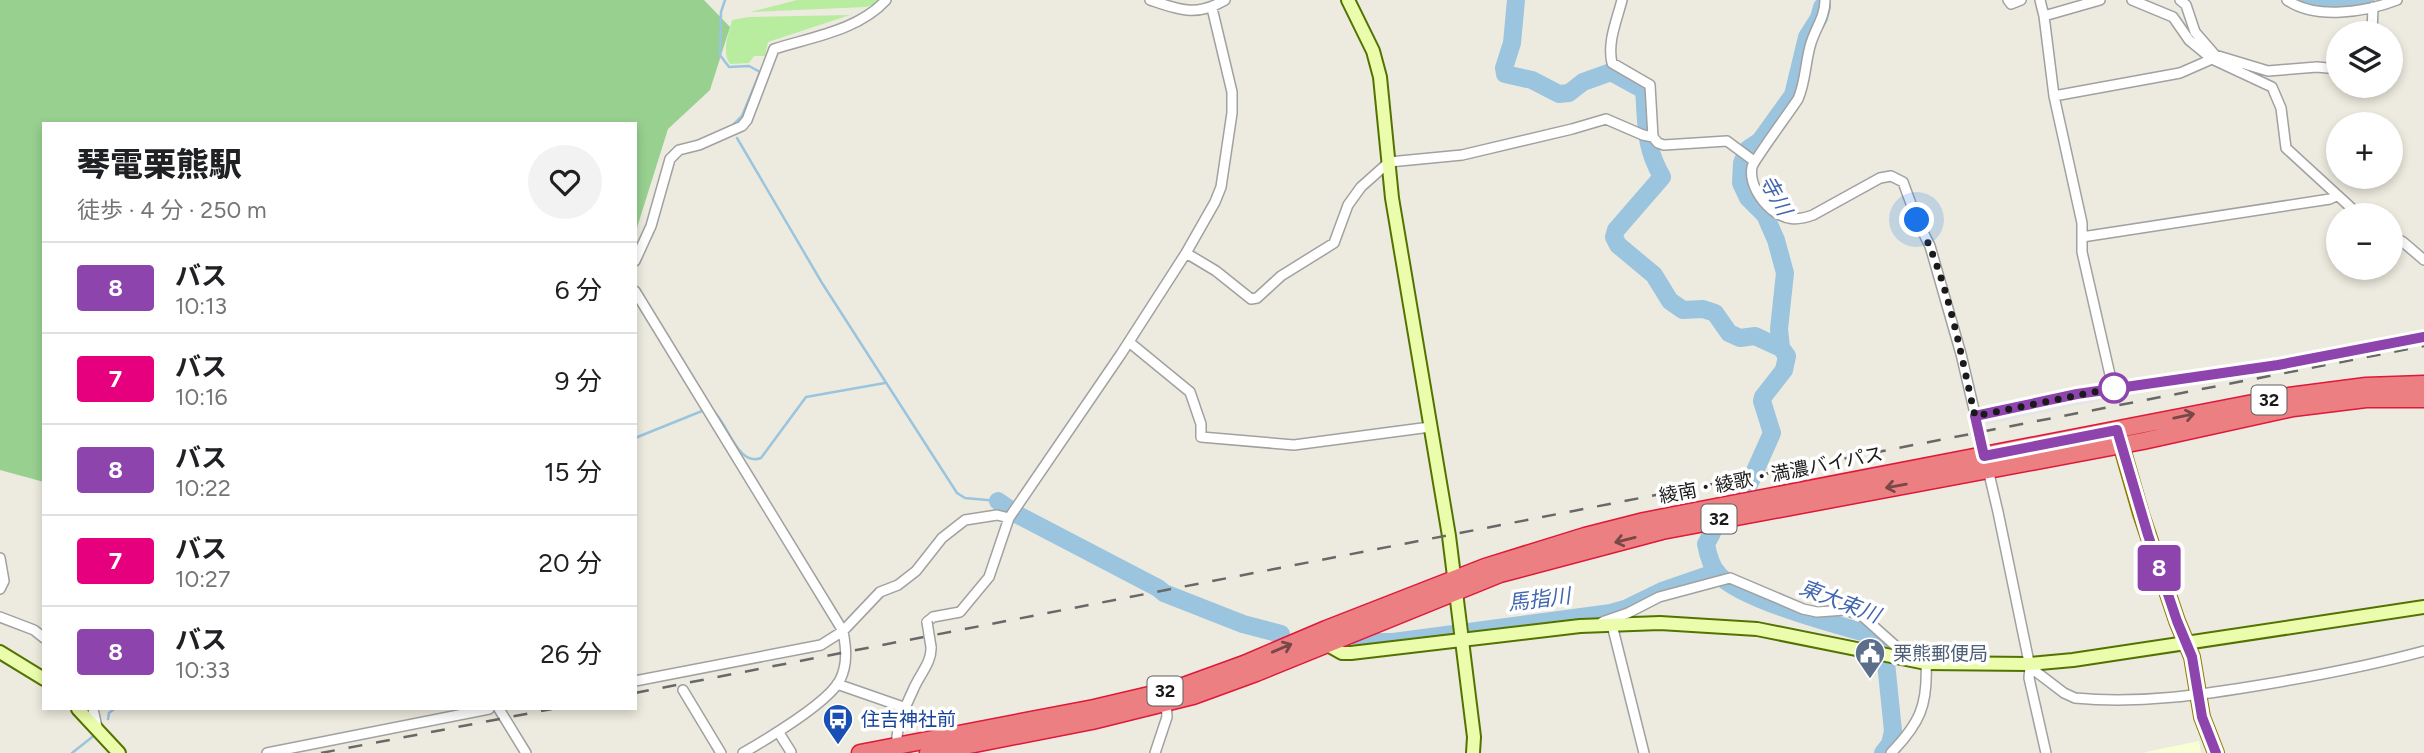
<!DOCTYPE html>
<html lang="ja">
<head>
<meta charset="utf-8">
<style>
  body { margin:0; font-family:Figtree,"Noto Sans JP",sans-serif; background:#f2f2f2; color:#202124; height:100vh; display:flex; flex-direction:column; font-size:26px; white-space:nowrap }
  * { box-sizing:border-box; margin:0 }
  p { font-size:23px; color:#757577 }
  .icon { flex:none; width:38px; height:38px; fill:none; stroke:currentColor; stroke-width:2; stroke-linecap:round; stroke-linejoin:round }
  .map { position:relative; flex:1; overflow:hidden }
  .side { position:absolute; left:42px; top:122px; width:595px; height:588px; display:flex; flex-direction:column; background:#fff; border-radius:0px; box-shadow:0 4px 10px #0003 }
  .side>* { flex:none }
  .badge { padding:0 14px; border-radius:5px; font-size:24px; line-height:46px }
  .tools { position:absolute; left:2326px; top:21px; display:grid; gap:14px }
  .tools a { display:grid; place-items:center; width:77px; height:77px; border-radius:50%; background:#fff; box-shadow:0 4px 10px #0003; font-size:35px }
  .you { position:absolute; width:35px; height:35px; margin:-18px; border:5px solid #fff; border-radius:50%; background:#1a73e8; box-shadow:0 0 0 10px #1a73e833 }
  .map>.badge { position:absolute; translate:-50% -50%; box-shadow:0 0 0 4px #fff }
  .round { display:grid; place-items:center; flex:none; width:74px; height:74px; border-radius:37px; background:#f2f2f2 }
  .summary { display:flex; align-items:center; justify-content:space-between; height:119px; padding:0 35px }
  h1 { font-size:33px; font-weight:800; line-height:52px }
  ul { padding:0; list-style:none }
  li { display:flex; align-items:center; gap:21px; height:91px; padding:0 35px; border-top:2px solid #e0e0e0 }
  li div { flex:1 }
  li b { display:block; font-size:26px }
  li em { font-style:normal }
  li .badge { min-width:77px; font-weight:700; text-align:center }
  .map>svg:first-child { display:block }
</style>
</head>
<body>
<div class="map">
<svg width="2424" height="753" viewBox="0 0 2424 753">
  <rect width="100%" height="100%" fill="#edebdf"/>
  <path fill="#f8ffd6" d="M2199 741 2201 753H2144L2146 752Z"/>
  <path fill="#b8ec9f" d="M797 0H879L875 4 866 7 750 12Z
    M850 15 768 42 765 56H754L749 63 730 64C721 51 729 34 732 20L749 17Z"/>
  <path fill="#98d090" d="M0 0H704L730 27 710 90 668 129 635 234V124H44V482L0 470Z"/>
  <path fill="#e6e6e6" d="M2108 393 2109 399 1985 425 1984 418Z"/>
  <path fill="#9bc4df" d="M2295 0H2375L2372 3 2338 8 2299 5Z"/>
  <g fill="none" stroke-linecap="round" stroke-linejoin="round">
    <path stroke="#9bc4df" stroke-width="2.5" d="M725 0 721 12 720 55 729 67 749 66 760 72 742 116 731 127
      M737 138 822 283 957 493 965 498 998 501
      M714 412C728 424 738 467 761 458L806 397 885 383
      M635 438 702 411
      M108 719 109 713 114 709
      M72 753 96 734"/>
    <path stroke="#9bc4df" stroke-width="18" d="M1516 0 1512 43 1504 68 1505 74 1532 80 1559 94 1569 93 1583 82 1611 72 1644 90C1647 126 1644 145 1662 177L1616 230 1614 237 1618 245 1654 275 1670 301 1683 310 1703 309 1715 313 1729 333 1740 338 1755 336 1781 348 1787 356 1784 370 1763 397 1762 401 1772 433 1747 489
      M1781 348 1779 329 1785 273 1776 240 1765 215 1748 198 1741 183 1742 163 1748 149 1760 141 1793 95 1807 37 1819 18 1822 7
      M998 501 1018 515 1158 588 1164 593 1243 624 1281 634
      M1712 533 1706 544C1708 555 1711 566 1718 574 1741 600 1837 625 1873 635L1884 643 1893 731 1890 744 1883 753
      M1361 642H1393L1611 613 1625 609 1662 591 1717 572"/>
    <g stroke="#a1a1a1" stroke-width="12">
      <path id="street" d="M1150 0C1180 10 1196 17 1225 0
        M1622 0C1617 20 1607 42 1612 63L1650 85 1653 137
        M1825 0C1825 17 1816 27 1811 43 1805 62 1806 81 1798 99 1791 110 1754 160 1752 167 1749 183 1760 200 1772 210 1785 220 1797 221 1813 215L1880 178 1891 176 1903 182 1917 220 1930 246 1961 354 1998 512 2030 667 2029 678 2046 753
        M2008 0 2011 4 2021 0
        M2040 0 2044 16
        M2132 0 2173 17 2189 40 2212 59 2272 87 2281 108 2286 148 2359 215
        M2180 0 2186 5 2195 32 2215 55 2213 58
        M2287 0C2315 20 2366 12 2397 0
        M2372 33 2373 7
        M2215 55 2268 71 2317 67 2338 69
        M2054 96 2044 16 2100 0
        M2390 235 2403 242 2424 260
        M2082 237 2330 199 2336 196
        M1186 253 1216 271 1251 299 1257 298 1281 276 1334 243 1348 205 1361 187 1389 162 1462 155 1572 129 1606 119 1643 135 1653 137 1658 143 1664 145 1727 141 1754 161
        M635 261 651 226 670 159 679 150 699 145 742 126 747 120 774 49C812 37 859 30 886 0
        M635 291 843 631C846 647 848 664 840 680 828 703 767 739 743 753
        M1129 342 1190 392 1201 424V437L1294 445 1430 427
        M2113 388 2082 252V223L2054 96 2180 73 2212 59
        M1975 416 2077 394 2278 365 2424 337
        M0 558 4 581 0 589
        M0 617 34 630 44 638
        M927 622 933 617 960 612 989 577 1009 518 1121 354 1186 253 1215 202 1221 187 1232 113V92L1212 8
        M1602 622 1628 613 1659 597 1730 578 1803 609 1817 612 1845 610 1861 615 1898 648 1906 659
        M1612 625 1644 753
        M2030 667 2064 693 2075 698C2140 704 2202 695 2267 684 2320 675 2372 665 2424 651
        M635 681 821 645 843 631 880 592 898 585 916 571 942 538 965 520 997 515 1009 518
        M837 684 906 708
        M683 690 721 753
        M93 709 97 727
        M499 709 526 753
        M779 733 791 752
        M897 746C895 728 906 705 914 688 920 674 932 662 931 647
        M267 753 489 709
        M1155 753 1167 717 1166 700
        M1891 753C1920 723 1928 705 1926 663"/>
    </g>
    <g stroke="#537300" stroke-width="16">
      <path id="secondary" d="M1348 0 1373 51 1380 77 1392 198 1449 536 1474 737 1473 753
        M1326 644 1342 653H1351L1580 626 1660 623 1757 629 1926 663 2029 664 2073 660 2424 607
        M0 652 44 679
        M78 709 119 753"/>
    </g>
    <g stroke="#917a00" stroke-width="18">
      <path id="primary" d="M2118 434 2141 514 2177 621 2192 657 2202 717 2216 753"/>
    </g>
    <g stroke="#df183a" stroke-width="19">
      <path id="highway" d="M860 753 1094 708 1175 689 1244 664 1326 629 1485 567 1585 536 1644 521 2289 396 2366 386 2424 384
        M928 753 1092 721 1193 696 1256 673 1500 574 1662 531 2143 441 2293 408 2366 399H2424"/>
    </g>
    <use href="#street" stroke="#fff" stroke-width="9"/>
    <use href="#secondary" stroke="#ebfdac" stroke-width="12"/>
    <use href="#primary" stroke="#ffe392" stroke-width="14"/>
    <use href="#highway" stroke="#eb7f81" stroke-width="16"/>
    <path stroke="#686868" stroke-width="2.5" stroke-dasharray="14 14" stroke-linecap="butt" d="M635 693 2424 346
      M321 753 552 709"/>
    <g stroke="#a1a1a1" stroke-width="12" stroke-linecap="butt">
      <path id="street-bridge" d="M927 622 931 647"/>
    </g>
    <use href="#street-bridge" stroke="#fff" stroke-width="9"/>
  </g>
  <defs><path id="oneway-shaft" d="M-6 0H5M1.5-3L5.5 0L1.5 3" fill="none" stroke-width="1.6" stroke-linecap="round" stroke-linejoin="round" transform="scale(1.75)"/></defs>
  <g stroke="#784748">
    <use href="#oneway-shaft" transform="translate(2184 416) rotate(-12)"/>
    <use href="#oneway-shaft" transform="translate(1896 486) rotate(170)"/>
    <use href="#oneway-shaft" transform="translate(1625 540) rotate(166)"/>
    <use href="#oneway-shaft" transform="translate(1282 648) rotate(-23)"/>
  </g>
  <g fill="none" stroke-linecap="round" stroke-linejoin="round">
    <g stroke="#fff" stroke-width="16">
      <path id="line" d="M2216 753 2202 717 2192 657 2177 621 2148 535 2117 430 1984 456 1975 416 2077 394 2278 365 2424 337"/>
    </g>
    <use href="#line" stroke="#8e44ad" stroke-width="10"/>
    <path stroke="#1a1a1a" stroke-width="7" stroke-dasharray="0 12.6" d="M1917 220C1948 278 1960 352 1975 416L2114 388"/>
  </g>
  <defs>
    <g id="civic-pin" transform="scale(1.575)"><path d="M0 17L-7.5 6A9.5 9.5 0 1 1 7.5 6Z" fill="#5c6f8a" stroke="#fff"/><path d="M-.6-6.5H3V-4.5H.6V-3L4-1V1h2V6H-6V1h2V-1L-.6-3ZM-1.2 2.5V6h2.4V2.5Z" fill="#fff"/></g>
    <g id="bus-pin" transform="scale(1.575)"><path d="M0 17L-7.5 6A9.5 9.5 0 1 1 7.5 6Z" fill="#1a4fb4" stroke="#fff"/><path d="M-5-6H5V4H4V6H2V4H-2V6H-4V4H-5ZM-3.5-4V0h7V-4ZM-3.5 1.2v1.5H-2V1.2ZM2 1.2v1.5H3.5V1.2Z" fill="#fff"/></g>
  </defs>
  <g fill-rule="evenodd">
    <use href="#civic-pin" x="1870" y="653"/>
    <use href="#bus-pin" x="838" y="719"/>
  </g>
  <circle fill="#fff" stroke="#8e44ad" stroke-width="3.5" cx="2114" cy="388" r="14"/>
  <g text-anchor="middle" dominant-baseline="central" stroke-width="7" stroke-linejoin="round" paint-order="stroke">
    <g fill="#fff" stroke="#5f5f5f" stroke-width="2">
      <rect x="2251.5" y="385.5" width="35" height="29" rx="5"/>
      <rect x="1701.5" y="504.5" width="35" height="29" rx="5"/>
      <rect x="1147.5" y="676.5" width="35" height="29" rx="5"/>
    </g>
    <g font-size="18" font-weight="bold" fill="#1a1a1a">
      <text x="2269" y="400">32</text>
      <text x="1719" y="519">32</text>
      <text x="1165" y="691">32</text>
    </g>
    <g font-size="19" fill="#1a1a1a" stroke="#fff">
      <text transform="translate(1771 475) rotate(-11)">綾南・綾歌・満濃バイパス</text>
    </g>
    <g font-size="19" fill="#4e5e75" stroke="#fff" text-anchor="start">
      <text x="1893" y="653">栗熊郵便局</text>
    </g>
    <g font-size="19" fill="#164399" stroke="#fff" text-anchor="start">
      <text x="861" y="719">住吉神社前</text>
    </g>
    <g font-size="21" font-style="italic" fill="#4266af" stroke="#fff">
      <text transform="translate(1776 195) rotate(61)">寺川</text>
      <text transform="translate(1539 599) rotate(-7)">馬指川</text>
      <text transform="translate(1840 601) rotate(21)">東大束川</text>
    </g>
  </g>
</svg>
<div class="tools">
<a><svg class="icon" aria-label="layers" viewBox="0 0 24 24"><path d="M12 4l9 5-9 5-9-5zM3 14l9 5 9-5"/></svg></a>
<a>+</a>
<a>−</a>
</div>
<div class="you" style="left:1917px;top:220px"></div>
<b class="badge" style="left:2159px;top:568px;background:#8e44ad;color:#fff">8</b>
<section class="side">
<div class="summary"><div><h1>琴電栗熊駅</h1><p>徒歩 · 4 分 · 250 m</p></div><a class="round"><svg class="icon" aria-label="heart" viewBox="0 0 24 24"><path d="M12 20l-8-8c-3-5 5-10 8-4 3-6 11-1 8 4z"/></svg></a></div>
<ul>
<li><span class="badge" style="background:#8e44ad;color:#fff">8</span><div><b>バス</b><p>10:13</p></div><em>6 分</em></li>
<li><span class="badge" style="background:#e6007e;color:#fff">7</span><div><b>バス</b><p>10:16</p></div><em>9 分</em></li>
<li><span class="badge" style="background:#8e44ad;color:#fff">8</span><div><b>バス</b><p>10:22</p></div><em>15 分</em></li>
<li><span class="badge" style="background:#e6007e;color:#fff">7</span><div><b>バス</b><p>10:27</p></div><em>20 分</em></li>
<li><span class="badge" style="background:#8e44ad;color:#fff">8</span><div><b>バス</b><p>10:33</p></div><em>26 分</em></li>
</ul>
</section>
</div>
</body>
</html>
